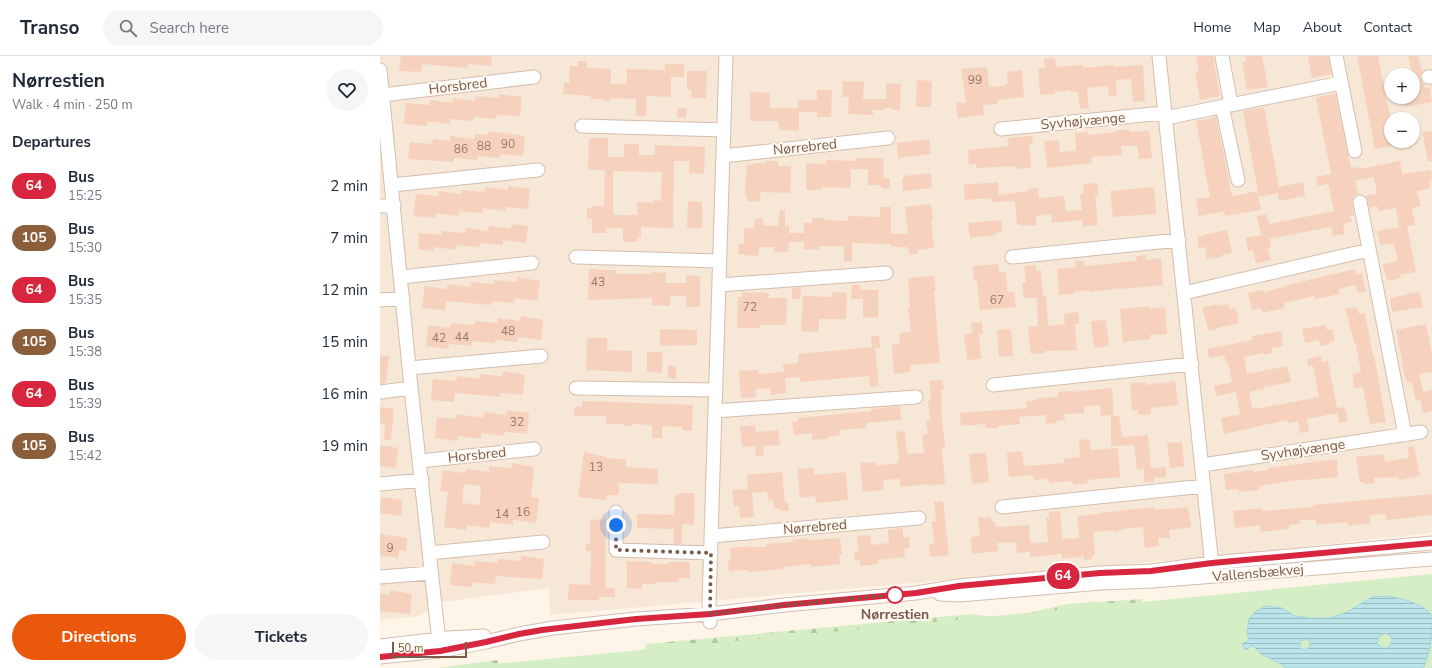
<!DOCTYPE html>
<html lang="en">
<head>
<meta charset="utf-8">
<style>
  body { margin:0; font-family:"Nunito Sans",sans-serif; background:#f6f6f7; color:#1f2937; height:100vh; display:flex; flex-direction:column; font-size:15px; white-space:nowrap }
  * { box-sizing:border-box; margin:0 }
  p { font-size:13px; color:#747a83 }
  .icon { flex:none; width:22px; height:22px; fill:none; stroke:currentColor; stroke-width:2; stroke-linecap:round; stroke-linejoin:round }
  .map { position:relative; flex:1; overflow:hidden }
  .panel { display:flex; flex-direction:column; background:#fff; width:380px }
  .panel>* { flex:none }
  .badge { padding:0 8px; border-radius:13px; font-size:14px; line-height:26px }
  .buttons { position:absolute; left:1004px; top:12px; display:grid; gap:8px }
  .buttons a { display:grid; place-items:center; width:36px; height:36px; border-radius:50%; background:#fff; box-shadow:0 1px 3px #0004; font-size:20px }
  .scale { position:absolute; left:12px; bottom:10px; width:75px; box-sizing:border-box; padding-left:4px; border:2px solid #7b5a49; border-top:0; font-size:11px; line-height:14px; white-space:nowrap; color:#7b5a49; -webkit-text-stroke:3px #fff9f0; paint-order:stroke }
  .you { position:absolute; width:20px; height:20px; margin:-10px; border:3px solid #fff; border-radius:50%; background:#1a73e8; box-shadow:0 0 0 6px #1a73e833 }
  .map>.badge { position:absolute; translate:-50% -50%; box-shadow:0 0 0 2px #fff }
  h2 { padding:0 12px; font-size:15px; line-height:36px }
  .round { display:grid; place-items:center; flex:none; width:42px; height:42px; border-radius:21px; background:#f6f6f7 }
  .headline { display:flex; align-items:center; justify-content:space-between; height:68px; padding:0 12px }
  h1 { font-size:19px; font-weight:700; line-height:30px }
  .action { display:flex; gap:8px; margin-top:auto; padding:8px 12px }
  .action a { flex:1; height:46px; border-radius:24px; background:#ea580c; color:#fff; font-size:16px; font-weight:700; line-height:46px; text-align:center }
  .action a+a { background:#f6f6f7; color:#1f2937 }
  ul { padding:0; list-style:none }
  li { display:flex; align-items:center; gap:12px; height:52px; padding:0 12px }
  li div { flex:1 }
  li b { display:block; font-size:15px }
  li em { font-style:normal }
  li .badge { min-width:44px; font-weight:700; text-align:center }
  header { display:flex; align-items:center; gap:24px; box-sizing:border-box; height:56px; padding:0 20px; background:#fff; border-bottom:1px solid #e0e1e3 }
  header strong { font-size:19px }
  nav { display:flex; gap:22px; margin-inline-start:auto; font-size:14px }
  .search { width:280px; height:36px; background:#f6f6f7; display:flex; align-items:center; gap:10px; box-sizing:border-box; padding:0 14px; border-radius:22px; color:#747a83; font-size:15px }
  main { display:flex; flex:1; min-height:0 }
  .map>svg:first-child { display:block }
</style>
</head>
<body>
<header>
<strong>Transo</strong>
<div class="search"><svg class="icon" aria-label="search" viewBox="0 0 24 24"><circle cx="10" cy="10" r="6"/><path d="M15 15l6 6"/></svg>Search here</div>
<nav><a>Home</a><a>Map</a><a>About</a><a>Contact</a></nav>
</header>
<main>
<section class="panel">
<div class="headline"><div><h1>Nørrestien</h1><p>Walk · 4 min · 250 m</p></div><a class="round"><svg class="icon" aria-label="heart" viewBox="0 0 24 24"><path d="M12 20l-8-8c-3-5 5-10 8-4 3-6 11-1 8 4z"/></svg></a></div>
<h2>Departures</h2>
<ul>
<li><span class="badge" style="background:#d7263d;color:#fff">64</span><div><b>Bus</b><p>15:25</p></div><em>2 min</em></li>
<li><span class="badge" style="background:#8b5e3c;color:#fff">105</span><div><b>Bus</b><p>15:30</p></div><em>7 min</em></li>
<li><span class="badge" style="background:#d7263d;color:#fff">64</span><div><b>Bus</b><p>15:35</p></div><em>12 min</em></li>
<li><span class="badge" style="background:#8b5e3c;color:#fff">105</span><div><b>Bus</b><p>15:38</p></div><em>15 min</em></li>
<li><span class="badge" style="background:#d7263d;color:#fff">64</span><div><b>Bus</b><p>15:39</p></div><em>16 min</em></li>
<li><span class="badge" style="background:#8b5e3c;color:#fff">105</span><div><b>Bus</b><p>15:42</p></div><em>19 min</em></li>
</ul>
<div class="action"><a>Directions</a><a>Tickets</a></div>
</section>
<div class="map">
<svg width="1052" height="612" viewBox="0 0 1052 612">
  <defs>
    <pattern id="forest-firs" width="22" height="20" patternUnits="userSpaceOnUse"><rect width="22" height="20" fill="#d6eec5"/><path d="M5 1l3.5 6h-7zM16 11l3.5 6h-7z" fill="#b3c4a2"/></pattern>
    <pattern id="water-rules" width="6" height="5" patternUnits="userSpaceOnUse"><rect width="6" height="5" fill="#bae4ea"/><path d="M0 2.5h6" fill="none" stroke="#9cbcc0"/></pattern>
  </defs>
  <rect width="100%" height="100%" fill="#fef5e8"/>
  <path fill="#f6e7d6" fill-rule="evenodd" d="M0 0H1052V477L839 500 170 559 169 532 62 546 38 560 0 564ZM1011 19H1033V41H1011ZM1011 63H1033V85H1011Z"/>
  <path fill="url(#forest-firs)" d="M763 543 761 548 262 612 266 588 592 558 614 561 646 558 673 551 688 548Z
    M117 604 121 612H58Z"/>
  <path fill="#d6eec5" d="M1052 518V612H74Z"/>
  <path fill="url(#water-rules)" stroke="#a0d5dd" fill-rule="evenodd" d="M1008 540C1025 544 1040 546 1052 559 1052 580 1052 593 1043 612H905V610L881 598 872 589 866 594 862 588 869 584 867 576 869 563 876 555 886 550 902 552 915 560 928 562H950L967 556 992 541ZM1005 577 1011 580 1012 586 1008 592H1002L997 587 999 581ZM925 583 930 585V591L925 594 920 592V586Z"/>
  <path fill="#f6d2be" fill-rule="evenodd" d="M21 0H112L111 10 88 8V12L43 8 41 16 19 15Z
    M816 0H833L840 40 820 44 815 17 819 16Z
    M865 0H882L888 31 867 34 862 6 866 5Z
    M928 0H948L952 18 932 22Z
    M977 0H998L1011 65V90L995 93Z
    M1028 0H1038L1042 16 1040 21 1041 25 1044 28 1045 32 1049 31 1052 46 1026 51 1024 41H1033V19H1032Z
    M675 2 676 11 703 9V12L734 9V11L763 9 765 45 753 46 751 23 736 24 737 40H729L728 30 707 32 709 52 700 53 698 36H691L690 34 674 36 675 38 660 39 658 13 665 12 664 3Z
    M198 5H207V12L231 13V28H247V13L285 14V8H304V21H291V41L266 40V60H256V43L231 42 230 45H223V43H211V40L183 38 184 27H189L190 10H198Z
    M607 11 609 31 625 30V28H628L627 16 642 14 644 41 617 44V48L603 49 604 59 578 62 576 47 586 46 581 13Z
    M307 15H327L326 42H311L312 34H307Z
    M537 24 552 25 551 51H536Z
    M463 25 484 26 483 43H506V27L521 28 520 54H513L512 52H505L504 54H493V59L468 58 469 41H462Z
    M437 34H452L451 61H437V56H419V75L399 74V65H370V36L390 37V52H418V44H437Z
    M955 37 971 112 978 111 979 113 1020 105 1022 118 1051 114 1052 124 1049 125 1050 132 1037 135 1041 150 1032 152 1035 169 1027 170 1036 216 1020 219 1021 222 1007 225 1006 222 1003 208 1018 205 1014 187 1000 189 997 175 1019 171 1016 152 998 155 997 150 989 152 988 144 985 140 997 138 994 121 975 124 978 138 974 140 972 144 974 159 970 160 972 166 963 168 965 178 953 180 951 171 889 183 891 191 888 192 891 204 876 207 873 194 868 195 866 182 881 179 877 160 886 158 888 164H889L890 168 954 155 948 128 938 130 936 121 951 118 936 42Z
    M119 38 142 41 140 60 117 59 116 63 94 61 93 65 70 63V68L47 65V70L24 68 26 47 49 49 50 44 72 47 73 42 95 45 96 40 119 42Z
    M884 51 899 131 923 126 925 140 899 145 898 137 879 141 863 55Z
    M297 52H307L306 62 297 61Z
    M836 61 852 140 877 135 881 154 845 160 844 155 819 160 816 143 830 141 816 65Z
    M736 74H750V76L769 75 772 102 759 103 757 90H741L742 99 711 101 712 107 667 112 664 85 679 84 680 96 696 95 695 77 708 76V79L737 76Z
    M109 75 145 80 143 100 121 98 120 102 97 100V104L74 102V106L28 103 30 86 52 88 53 83 70 85V80L94 83 95 78 108 79Z
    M1052 75V105H1048L1042 76Z
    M652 80 653 88H649L651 112 637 113V110L596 112V108L589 109 588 94 629 90 628 82Z
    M212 82H228V101H244V88H259V99H275V89L325 91 324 118 309 117V105H294L293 172 261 171V181H257V186H243V172H226V177H212V163H207V152H213V150H224L225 114H208L209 83H212ZM233 115 282 116 281 145 273 144V147L257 146V159H233Z
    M549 83 551 98 518 102 517 87Z
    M475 102H504L503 122H510V133L501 132V129H488V113H471V132L441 131V134H426V107L446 108V104L475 105Z
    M386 105H398V110H411L410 137 381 136 379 146 367 145V140L365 139 367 109H373V107H386Z
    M551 117 552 132 523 135 522 122H524V120Z
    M618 126 619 139 649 135V133L658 132 659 142 684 140 686 155 702 154 700 138 704 137 703 128 717 127 719 139 715 140 718 169 703 171V164L672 167 671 158 656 160V169L642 170 641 168 637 169 635 145 612 146 611 142 585 144 584 129Z
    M128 130 150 133 148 153 126 151 125 155 103 152 102 157 79 155V160L56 157V162L33 160 36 138 58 140 59 135 81 138 82 134 104 136 105 131 128 134Z
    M774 131 776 158 733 161 730 135Z
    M308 145 322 146V172H307Z
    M551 148 553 163 551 164 554 192 537 194 538 198 530 199 527 191H511V188L472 187V205H464V190H439V194L424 193V186H409L408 196H394V191H379L378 200 364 199V198H358L359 188H364V172L374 173 375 163H383V169L398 170 400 154H405V170H409V177H424V167H432V162H444V164L468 165V160L500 161V151H511V178H528L525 151Z
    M621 164 622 176 615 177 616 179 590 182 588 167Z
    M132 168 148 170 146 187 123 184V189L100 187V191L77 189 76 194 54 191 53 195 38 193 39 177 62 179V175L85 177 86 172 108 175 109 170 131 173Z
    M847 174 852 197 842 199V201L827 203 825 191 819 192 817 181 823 180V179Z
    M766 199V204L781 202 783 229 741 233V232L710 236V234L694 236V238L679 239 677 213 696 211 695 205H704V210L757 205 756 200Z
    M618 208 619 216H626L628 237 634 236 636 251 600 254 597 225H594L593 210Z
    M656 209V215L661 214 663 240H666L668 270 685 268 684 258 698 256 699 268H695L697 294 665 295V297L651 298 648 271 658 270 657 242H644L642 227 646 226 644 210Z
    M209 213H217V214H236V218H271V216L286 217V227H306V219L320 220V251H306V240H290V250L272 249V242L208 244Z
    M975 213 976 219 982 217 986 235 978 237 975 229 958 233 960 238 935 243 934 240 904 247 905 252 882 257 881 252 872 254 868 237 884 234V236L904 231V230Z
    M554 220 556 234 554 235 560 307 530 309 531 316 514 318 512 289 520 288 519 277 531 276 528 252H530L528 222Z
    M137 221 160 225 157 245 135 242 134 247 112 245 111 249 66 245 65 254 42 252 45 230 67 233 68 228 90 231 91 226 114 228V224L137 226Z
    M472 229H480V234H498V262L483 261V243H471Z
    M420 231H421L420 243H412V232Z
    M362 236 389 237V242H407L406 269H380V272H357L358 241H362Z
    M452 236 467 237 466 263H439V276L421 275 423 240 452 241Z
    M1039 236 1043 251 1012 256 1010 242Z
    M837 248V250L848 248 849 253 856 252 859 267 837 272V273L829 275 822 252Z
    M769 250V253L785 251 787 278 770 279V283L743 286 740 253Z
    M977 251 979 258 985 257 993 299H994L1006 366 990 368 983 331 974 332 973 318 981 316 976 288H975L965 253Z
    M141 260 163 264 161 284 138 281V286L115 284V287L92 285V290L69 288 68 293 46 290 48 269 70 272 71 267 94 269 95 265 117 267 118 262 140 265Z
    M726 264 729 290 714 292 711 265Z
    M602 266 603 278H599L601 303 587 304 584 278 592 277 591 267Z
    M1046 268 1052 298V316L1039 318 1043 336 1052 334V355L1043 357 1040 344 1036 345 1032 326 1027 327 1025 321 1016 274Z
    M946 269 947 274 952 273 955 285 950 286V288L940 290 939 284 925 287 922 273Z
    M280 273 317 274V289L280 290Z
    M631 273 633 300 619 301 617 274Z
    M901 275 903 290 892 292V297L884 299V297L864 301 867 318 907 310 911 326 884 331V333L869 336 872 352 876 351V353L939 341 933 310H928L927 303 941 300 942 306 948 305 957 352 965 351 968 365 959 367 957 357 927 363 929 376 920 377 918 365 908 367 907 364 844 378 841 362 860 358 856 336 836 340 834 330 852 326 848 306 846 307 844 299 829 302 827 293 873 284 872 280Z
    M491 280H499L500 292H495L499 330 490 331 489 320 420 326V321L405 322 406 337 391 339V332L375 333 376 341 361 342 359 315 378 314 379 318 404 316V320L403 308 418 307V298L492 291Z
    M207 282H227V294L252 295V316L206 314Z
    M267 296H282V317L267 316Z
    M0 299 9 300 6 327 0 328Z
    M288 309 296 310V323L288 322Z
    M123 315 145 319 143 339 120 337V341L75 337 74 346 51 344 53 323 76 325 77 320 99 323 100 318 122 320Z
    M562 324 564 333 561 334 562 351H561L565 392H562L565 428 549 430V428L520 431V423L503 424 504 434 483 436 480 407 496 406 497 410 518 407V403L519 402 516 376 525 375 527 398 544 397 542 379 548 378 546 365H550L548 344H551L549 325Z
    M795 325 798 349 771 352V358L758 359V354L752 355 750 327 765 326V329Z
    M732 332 734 359 721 360 720 349 704 350V357L684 358 685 364 677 365V367L666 368 665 359 639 361 640 368 618 370V372H606L605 368 581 370 580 357 647 352 646 346 657 344V342L678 341V336L691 335V336Z
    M202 345 313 349 312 375 302 374V371L282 370V382H272V369L252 368V370H244V368H226V360H194V351H202Z
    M520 350 521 364 486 367V372L459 374 460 379 447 381 448 383 432 384V377L414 379 412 366 418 365V362L491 355V353Z
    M0 351 14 353 11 384H4L5 368 0 367Z
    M127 354 149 357 147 378 124 376V380L101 377V383L78 380 77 385 55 382 57 361 75 363 76 358 103 362 104 356 126 359Z
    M731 360H739L742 381 768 379 771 412 786 411V421L774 422V426H764V413L757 414 754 389 731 390Z
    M375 369 376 376 398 374 400 389 383 390 384 399 376 400 375 390 362 391 360 371Z
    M710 383 711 394 738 392 740 421 707 424 708 427 693 429V425L669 427V422L654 424 653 419 629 421 627 397 642 395 644 410 684 407V403L700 401 699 384Z
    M802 386 804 410 790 412 787 387Z
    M0 389 18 392 16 412 0 410Z
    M1034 390 1040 420 1019 424V421L994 422 995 427 984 428V426H980L976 401 1004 398 1005 406 1029 402 1027 391Z
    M204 396 233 403H246V411L278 413V428L239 427V439H227L226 444 198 441Z
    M606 397 609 426 592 428 589 398Z
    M957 403 958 421 925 424V423L879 430V434L859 436 858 433 846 434 844 418 873 414V416L889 414V412Z
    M132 407 154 411 151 441 159 442 156 467 133 464V469L110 466 109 472 87 469 86 474 64 471 68 436 60 435 63 414 85 417 86 413 109 416V410L132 412ZM84 428 101 430 100 449 82 447Z
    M433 412 434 419 466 416 468 444 436 447 435 440 420 442 417 413Z
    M402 416 405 447 408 446 409 455H401V453H394L393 444 388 445 387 435 372 437 374 461 360 462 359 450 354 451 352 434 368 433 367 419Z
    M299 437H314V469L302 468V488H294V473L257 472V458L294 459 295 439H299Z
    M1052 438V459L1007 464 1006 458 990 459 991 467 968 470 967 466 936 469V464H920L921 468 909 469V473L880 476V469L855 472 853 455 882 452V455L933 451V449Z
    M1 441 23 444 21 460 0 457Z
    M563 445 569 499 550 501 549 488H554L552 465H556L554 446Z
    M775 451V454L808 451 811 471 789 474 790 482H778L779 490 765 492 763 471 743 473V474L735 476 734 474 713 476 715 499 712 500V503L704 504V500L682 503V498L650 501V496L637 497 636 486 617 487 618 495 592 498 591 481 600 480 598 462 611 461V466H615L616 471 649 469 650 487 668 486 666 462H669V456L680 455 682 483 699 482 697 460 719 458V457Z
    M226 463 225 532H235V541H219V544H188L189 528 210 529 211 495H206V488H210V464Z
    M523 472V482L529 481V492L524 493 525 501 497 504 498 508 480 510V504L475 505 474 496 479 495 477 480 490 479 491 489 509 487 508 474Z
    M0 478 27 482 26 495 19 494 18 502 2 500V499H0Z
    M429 482V484L460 482 462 498 459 499 460 508 430 511V508L403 511V513L368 516V514L349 515 348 504H351L350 492 369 490V491H387L386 488 414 486 413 484Z
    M141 500 164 503 162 523 116 520 115 528 93 526 92 531 70 529 72 507 94 510 95 505 118 507V503L141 505Z
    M247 505 272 506V508H288V506H310V522H299V526H275V528H262V533L247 532Z
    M10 534 32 538 30 558 0 555V538L10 539Z"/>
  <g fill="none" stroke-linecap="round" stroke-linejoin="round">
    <g stroke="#d4beaf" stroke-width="15">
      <path id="minor" d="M779 0 833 520
        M842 0 851 49
        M956 0 975 95
        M0 14 31 332 60 595
        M1048 21H1052
        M2 39 154 21
        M842 50 858 124
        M785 62 961 27
        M202 70 344 74
        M621 73 784 57
        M343 100 508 82
        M12 129 158 114
        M980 146 1025 379
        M0 150 14 149
        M196 201 340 205
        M632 201 799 184
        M21 221 152 207
        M339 229 506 217
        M804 237 989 194
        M0 244 23 242
        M30 312 161 300
        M613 329 812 308
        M196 332 336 334
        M0 336 31 332
        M335 355 536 341
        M40 405 154 393
        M822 409 1041 376
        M0 428 42 424
        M622 451 824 430
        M236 456V494L331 497
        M331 480 539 462
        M49 497 163 486
        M0 521 51 517
        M560 538 580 539 721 527 772 525 1052 503
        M330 566 329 547 346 0
        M0 590 68 582 104 580
        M0 601 60 595 106 586 139 578 173 572 256 563 330 558 404 549 536 537 579 530 720 517 771 515 832 507 1052 487"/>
    </g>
    <use href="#minor" stroke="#fff" stroke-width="13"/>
  </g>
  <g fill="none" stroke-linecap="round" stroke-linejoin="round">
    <g stroke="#fff" stroke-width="9">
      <path id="line" d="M0 601 60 595 106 586 139 578 162 574 256 563 330 558 404 549 536 537 579 530 720 517 771 515 832 507 1052 487"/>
    </g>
    <use href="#line" stroke="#d7263d" stroke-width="6"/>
    <path stroke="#7b5a49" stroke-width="4" stroke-dasharray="0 7.2" d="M236 469V494L331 497 330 558 404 549 521 538 515 539"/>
  </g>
  <circle fill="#fff" stroke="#d7263d" stroke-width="2" cx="515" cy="539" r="8"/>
  <g text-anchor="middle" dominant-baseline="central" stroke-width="4" stroke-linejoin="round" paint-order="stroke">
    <g font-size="12" fill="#9a7866">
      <text x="595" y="24">99</text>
      <text x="128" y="88">90</text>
      <text x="104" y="90">88</text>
      <text x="81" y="93">86</text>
      <text x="218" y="226">43</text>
      <text x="617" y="244">67</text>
      <text x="370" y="251">72</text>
      <text x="128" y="275">48</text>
      <text x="82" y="281">44</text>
      <text x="59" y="282">42</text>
      <text x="137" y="366">32</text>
      <text x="216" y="411">13</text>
      <text x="143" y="456">16</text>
      <text x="122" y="458">14</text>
      <text x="10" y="492">9</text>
    </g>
    <g font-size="14" fill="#7b5a49" stroke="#fff9f0">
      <text transform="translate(78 30) rotate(-7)">Horsbred</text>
      <text transform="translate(703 65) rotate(-5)">Syvhøjvænge</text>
      <text transform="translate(425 91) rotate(-6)">Nørrebred</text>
      <text transform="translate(923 394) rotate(-8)">Syvhøjvænge</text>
      <text transform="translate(97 399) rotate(-6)">Horsbred</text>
      <text transform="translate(435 471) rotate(-5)">Nørrebred</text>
      <text transform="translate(878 517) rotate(-5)">Vallensbækvej</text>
    </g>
    <g font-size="14" font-weight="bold" fill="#7b5a49" stroke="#fff9f0">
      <text x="515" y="558">Nørrestien</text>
    </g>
  </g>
</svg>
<div class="buttons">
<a>+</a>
<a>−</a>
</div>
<div class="scale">50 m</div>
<div class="you" style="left:236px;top:469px"></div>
<b class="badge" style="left:683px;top:520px;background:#d7263d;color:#fff">64</b>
</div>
</main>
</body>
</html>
